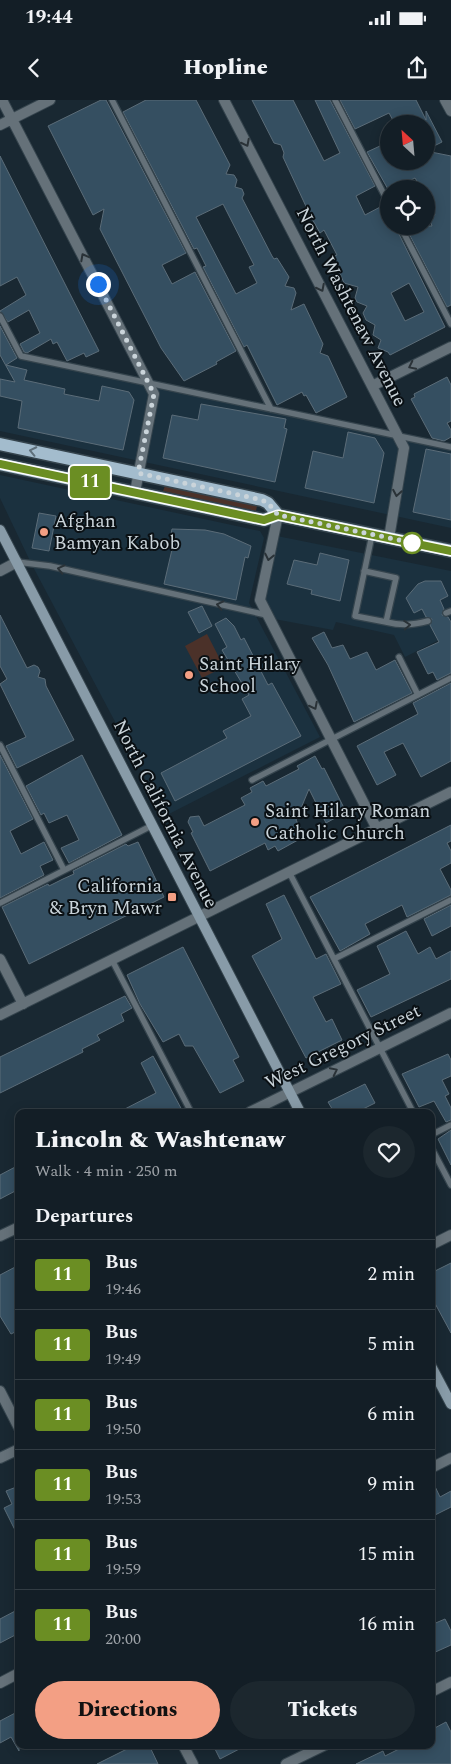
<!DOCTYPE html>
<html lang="en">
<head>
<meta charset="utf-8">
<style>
  body { margin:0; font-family:Spectral,serif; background:#1c272e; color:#f1f3f6; height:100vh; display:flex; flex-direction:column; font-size:19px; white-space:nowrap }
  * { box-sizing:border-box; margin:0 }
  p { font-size:16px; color:#9da2a7 }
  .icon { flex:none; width:28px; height:28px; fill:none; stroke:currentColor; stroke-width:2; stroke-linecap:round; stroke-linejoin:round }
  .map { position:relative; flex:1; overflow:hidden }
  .details { position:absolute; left:15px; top:1009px; width:420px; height:640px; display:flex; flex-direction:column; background:#131e26; border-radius:10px; box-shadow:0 2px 12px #0003,0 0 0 1px #323c43 }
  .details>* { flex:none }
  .badge { padding:0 10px; border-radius:4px; font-size:18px; line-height:32px }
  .needle { width:32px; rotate:334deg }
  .buttons { position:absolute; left:380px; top:15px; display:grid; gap:10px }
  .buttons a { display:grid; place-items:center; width:55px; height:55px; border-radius:50%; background:#131e26; box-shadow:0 2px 12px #0003,0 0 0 1px #323c43; font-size:25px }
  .you { position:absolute; width:25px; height:25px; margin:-12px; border:4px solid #fff; border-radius:50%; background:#1a73e8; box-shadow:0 0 0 8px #1a73e833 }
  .map>.badge { position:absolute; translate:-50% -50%; box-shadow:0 0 0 2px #fff }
  h2 { padding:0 20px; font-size:19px; line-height:45px }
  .round { display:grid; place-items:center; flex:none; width:52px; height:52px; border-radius:26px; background:#1c272e }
  .head { display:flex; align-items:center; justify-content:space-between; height:85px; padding:0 20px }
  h1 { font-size:24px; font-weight:800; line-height:38px }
  .primary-button { display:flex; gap:10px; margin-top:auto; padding:10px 20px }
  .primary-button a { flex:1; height:58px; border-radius:30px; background:#f39f84; color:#111; font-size:20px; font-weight:800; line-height:58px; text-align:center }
  .primary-button a+a { background:#1c272e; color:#f1f3f6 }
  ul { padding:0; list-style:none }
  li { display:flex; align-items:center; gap:15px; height:70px; padding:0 20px; border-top:1px solid #323c43 }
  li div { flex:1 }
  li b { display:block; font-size:19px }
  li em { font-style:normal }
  li .badge { min-width:55px; font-weight:700; text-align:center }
  .status { display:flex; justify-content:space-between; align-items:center; height:35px; padding:0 25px; background:#131e26; direction:ltr }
  .status svg { height:14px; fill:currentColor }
  header { display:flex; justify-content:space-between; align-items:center; height:65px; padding:0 20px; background:#131e26; font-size:22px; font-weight:800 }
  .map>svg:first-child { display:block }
</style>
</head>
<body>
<div class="status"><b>19:44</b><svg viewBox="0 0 49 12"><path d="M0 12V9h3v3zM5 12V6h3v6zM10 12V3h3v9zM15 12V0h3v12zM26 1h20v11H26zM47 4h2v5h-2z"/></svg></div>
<header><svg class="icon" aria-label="back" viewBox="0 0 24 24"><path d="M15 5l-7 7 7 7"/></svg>Hopline<svg class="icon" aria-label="share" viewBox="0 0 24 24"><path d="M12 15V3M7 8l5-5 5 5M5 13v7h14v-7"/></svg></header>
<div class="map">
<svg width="451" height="1664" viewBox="0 0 451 1664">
  <rect width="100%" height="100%" fill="#192832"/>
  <path fill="#1b313f" d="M18 251 21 256 451 347V428L0 331V260Z
    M0 375 260 431 264 438 249 503 320 637 165 716 31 463 0 398Z
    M272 435 451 471V534L405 557 394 535 336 522 333 530 269 518 260 501Z"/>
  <path fill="#4b3129" d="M165 386 257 406 256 411 163 391Z
    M207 534 224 567 202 578 185 546Z"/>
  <path fill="#354f61" stroke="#5b6c78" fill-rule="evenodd" d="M101 0H106L186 153 162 165 172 184 195 172 236 251 216 262 217 264 184 281 161 248 100 129 104 109 93 115 48 26Z
    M146 0H196L230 65 226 74 234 75 237 80 235 87 242 89 244 94 242 98 272 156 274 159 277 158 289 177 285 186 294 188 296 193 291 210 304 204 323 244 320 253 328 256 347 297 316 313 306 295 304 296 302 292 277 305 247 245 244 247 203 167 206 166 197 148 194 149 123 12ZM223 104 254 165 249 167 257 183 236 194 196 117Z
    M252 0H293L324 61 340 53 315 0H330L375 86 356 96 365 115 384 105 389 109V126H395L445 227 390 255 388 252 378 248 381 240 373 235 375 225 366 220 363 213 367 206 357 202 355 198 358 187 344 183 333 157 337 155 324 130 320 133 310 115 283 57 284 53 281 45 274 43ZM409 183 424 212 405 221 391 193Z
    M340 0H416L426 20V11L442 42 426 50V24H395L389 13 355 29Z
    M380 46 389 61H426V51L451 56V205L447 207 405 126H432L429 118 435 115 426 97V89H422L415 78 389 91 367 52Z
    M0 56 99 251 86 257 84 253 67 261 57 242 53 244 51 239 27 253 24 252 20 244 40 233 29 210 8 222 0 211 26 195 17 177 0 186Z
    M0 226 17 258 6 265 27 270 24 280 65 289 64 294 99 301 102 286 129 292 134 300 123 350 18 328 22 301 0 296V279L15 282 0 255Z
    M447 277 451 285V321L447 323 451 330V337L444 341 432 338 411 299 415 297 414 294Z
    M201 304 286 319 284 328 287 329 275 382 163 358 172 315 198 320Z
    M348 332 375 338 384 353 374 403 305 388 313 351 343 358Z
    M426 349 451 354V420L413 412Z
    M39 413 56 416 49 451 32 448Z
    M172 429 205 430 224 434 251 446 248 458 245 457 236 500 164 484 174 441 170 440Z
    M320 453 349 460 340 501 311 494 312 490 287 484 294 460 317 465Z
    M425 481H441L448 496 440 500 444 509 442 515 448 517 451 522V573L437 580 433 572 428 574 417 552 439 542 430 525 432 519 426 517 422 509 414 513 406 498 418 484Z
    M202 506 212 526 199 533 188 512Z
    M0 515 27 568 34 565 38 567 40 571 38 577 45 579 46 586 74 640 17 668 6 646 26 637 0 584 7 579 0 566Z
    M226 518 234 526 241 540 244 538 268 585 272 583 301 636 175 701 161 673 227 638 223 631 251 616 242 599 249 595 222 550 227 547 215 524Z
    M324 532 332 548 343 545 350 559 367 552 376 570 395 560 412 593 354 622 328 565 312 538Z
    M451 583V661L421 677 403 643 384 652 396 675 377 685 357 646 418 614 413 603Z
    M0 655 33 719 10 731 21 754 44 742 53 760 40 766 44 775 0 798Z
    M82 655 122 735 69 763 61 748 79 740 67 715 49 723 44 713 41 715 26 686Z
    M315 656 322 669 324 668 346 712 326 723 309 689 296 720 302 731 296 735 298 740 278 751 275 746 268 750 265 743 210 771 191 733 193 732 188 722 190 717 199 716 204 726 245 705 241 698 252 692 250 688 263 681 266 686 299 669 297 666Z
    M451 725V741L447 743 451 751V763L440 769 451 790V795L407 817 402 805 365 824 370 834 340 851 310 797Z
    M138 742 164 797 29 864 2 807 48 784 49 786 63 779 74 774 73 771 126 744 128 746Z
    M284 795 316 859 326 854 341 884 313 897 326 922 332 919 342 940 306 958 252 856 282 839 266 804Z
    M451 805V826L432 836 424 819Z
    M406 831 418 854 430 847 436 859 451 851V879L371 917 357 890 390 874 377 846Z
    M183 847 239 957 233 960 244 981 220 993 193 946H185L179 934 163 942 140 904 127 875Z
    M125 896 132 908 121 914 124 921 97 935 100 940 82 949 83 952 0 993V957Z
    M448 954 451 960V976L442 980 449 994 445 996 451 1008V1020L446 1022 434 1001 419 1007 402 974Z
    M153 956 183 1012H119L156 993 141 963Z
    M365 984 375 1003 357 1012H334L328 1002Z
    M451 1030V1065L438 1039Z
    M19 1065V1089L0 1099V1075Z
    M451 1163V1233L431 1196V1173Z
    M19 1165V1230L11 1234 0 1216V1175Z
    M431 1378 440 1397 451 1391V1407L431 1417Z
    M19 1386V1438L4 1408 12 1404 6 1391Z
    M19 1509V1533L0 1543V1519Z
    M445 1519 451 1531V1545L431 1554V1525Z
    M19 1611V1651L11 1637 0 1643V1621Z
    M446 1622 451 1632V1664H356L383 1651 385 1656 407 1645H431V1630Z
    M135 1645H149L158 1664H97Z
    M213 1645H247L220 1659Z"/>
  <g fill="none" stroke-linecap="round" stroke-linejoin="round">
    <g stroke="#35444d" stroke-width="8">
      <path id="service" d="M112 0 271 309
        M335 0 389 104
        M400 126 451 224
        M0 216 21 256 451 347
        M17 462 50 466 267 515
        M364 471 396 478 386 522 355 516 372 435
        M446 513 451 511
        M386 522C402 526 412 525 428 521
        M399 557 418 595
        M0 645 64 770
        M252 680 451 578
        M289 772 413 1012
        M0 803 151 726
        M334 859 451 800
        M112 860 191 1012
        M431 1035 451 1025
        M431 1047 451 1085"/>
    </g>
    <g stroke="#35444d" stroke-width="12">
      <path id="minor" d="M2 0 154 294 135 392
        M224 0 404 348 389 438
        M445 0 451 11
        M0 25 50 0
        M372 286 451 247
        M278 415 260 500 377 729
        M0 471 17 462
        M0 859 23 904
        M250 1012 451 913
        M0 1136 19 1127
        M431 1145 451 1135
        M0 1291 19 1328
        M0 1358 19 1349
        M431 1368 451 1358
        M0 1583 19 1573
        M431 1592 451 1582
        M183 1645 193 1664
        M286 1664 325 1645"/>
    </g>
    <g stroke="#35444d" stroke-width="12">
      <path id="tertiary" d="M0 915 451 692"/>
    </g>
    <g stroke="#35444d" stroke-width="12">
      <path id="secondary" d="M0 430 300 1012
        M431 1266 451 1304"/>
    </g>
    <g stroke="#35444d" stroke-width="15">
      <path id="primary" d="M0 344 262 400 268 403 278 415
        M0 364 264 420 278 415 451 451"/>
    </g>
    <use href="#service" stroke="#657179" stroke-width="5.5"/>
    <use href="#minor" stroke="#657179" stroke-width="10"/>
    <use href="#tertiary" stroke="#657179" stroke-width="10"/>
    <use href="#secondary" stroke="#889ba8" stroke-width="10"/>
    <use href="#primary" stroke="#a3bccd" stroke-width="12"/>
  </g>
  <defs><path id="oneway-chevron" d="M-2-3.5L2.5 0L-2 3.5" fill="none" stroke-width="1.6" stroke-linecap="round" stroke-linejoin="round" transform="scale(1.25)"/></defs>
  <g stroke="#2a3237">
    <use href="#oneway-chevron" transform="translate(246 43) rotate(63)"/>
    <use href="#oneway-chevron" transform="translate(84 157) rotate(-118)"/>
    <use href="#oneway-chevron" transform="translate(321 188) rotate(63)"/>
    <use href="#oneway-chevron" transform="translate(412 266) rotate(154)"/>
    <use href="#oneway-chevron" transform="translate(397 393) rotate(100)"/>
    <use href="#oneway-chevron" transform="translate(269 457) rotate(102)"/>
    <use href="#oneway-chevron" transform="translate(61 469) rotate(-167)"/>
    <use href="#oneway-chevron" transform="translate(220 505) rotate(-167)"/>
    <use href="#oneway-chevron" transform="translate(407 525) rotate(-4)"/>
    <use href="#oneway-chevron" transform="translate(314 606) rotate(63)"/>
    <use href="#oneway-chevron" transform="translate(334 971) rotate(-26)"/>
  </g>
  <use stroke="#5e6f7a" href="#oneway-chevron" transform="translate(33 351) rotate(-168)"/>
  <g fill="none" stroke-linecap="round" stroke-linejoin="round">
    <g stroke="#fff" stroke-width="11">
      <path id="line" d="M0 364 264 420 278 415 451 451"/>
    </g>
    <use href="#line" stroke="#6b8e23" stroke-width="8"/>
    <path stroke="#cad4da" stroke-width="5" stroke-dasharray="0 9" d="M98 184 154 294 138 373 262 400 268 403 278 415 414 443H412"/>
  </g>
  <g fill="#f39f84" stroke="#0a1014" stroke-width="2">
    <circle cx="44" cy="432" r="5"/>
    <circle cx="189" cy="575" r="5"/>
    <circle cx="255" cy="722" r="5"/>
    <rect x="167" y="792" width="10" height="10" rx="2.5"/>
  </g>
  <circle fill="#fff" stroke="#6b8e23" stroke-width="2.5" cx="412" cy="443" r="10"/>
  <g text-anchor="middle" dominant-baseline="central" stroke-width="4" stroke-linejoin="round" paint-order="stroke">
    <g font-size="19" fill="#cad4da" stroke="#0a1014">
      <text transform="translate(351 207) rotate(63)">North Washtenaw Avenue</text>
      <text transform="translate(165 714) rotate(63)">North California Avenue</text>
      <text transform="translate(343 947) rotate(-26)">West Gregory Street</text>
    </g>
    <g font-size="19" fill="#cad4da" stroke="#0a1014" text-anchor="start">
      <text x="54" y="421">Afghan<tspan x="54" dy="22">Bamyan Kabob</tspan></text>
      <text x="199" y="564">Saint Hilary<tspan x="199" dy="22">School</tspan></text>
      <text x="265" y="711">Saint Hilary Roman<tspan x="265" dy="22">Catholic Church</tspan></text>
      <text x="162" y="786" text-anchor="end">California<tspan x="162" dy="22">&amp; Bryn Mawr</tspan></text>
    </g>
  </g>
</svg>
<div class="buttons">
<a><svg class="needle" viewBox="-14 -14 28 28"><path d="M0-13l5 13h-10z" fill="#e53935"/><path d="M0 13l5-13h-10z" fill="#9da2a7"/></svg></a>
<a><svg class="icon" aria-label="locate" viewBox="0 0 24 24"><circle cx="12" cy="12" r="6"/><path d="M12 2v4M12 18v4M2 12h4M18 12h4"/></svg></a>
</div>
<div class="you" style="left:98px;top:184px"></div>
<b class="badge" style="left:90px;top:382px;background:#6b8e23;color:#fff">11</b>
<section class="details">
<div class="head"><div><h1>Lincoln &amp; Washtenaw</h1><p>Walk · 4 min · 250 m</p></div><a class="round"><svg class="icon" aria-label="heart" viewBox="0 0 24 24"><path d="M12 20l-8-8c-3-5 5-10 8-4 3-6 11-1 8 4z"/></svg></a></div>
<h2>Departures</h2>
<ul>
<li><span class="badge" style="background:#6b8e23;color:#fff">11</span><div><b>Bus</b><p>19:46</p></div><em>2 min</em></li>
<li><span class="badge" style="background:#6b8e23;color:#fff">11</span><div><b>Bus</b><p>19:49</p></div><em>5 min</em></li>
<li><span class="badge" style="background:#6b8e23;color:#fff">11</span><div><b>Bus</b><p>19:50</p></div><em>6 min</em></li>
<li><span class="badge" style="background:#6b8e23;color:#fff">11</span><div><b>Bus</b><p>19:53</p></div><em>9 min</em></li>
<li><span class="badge" style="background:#6b8e23;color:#fff">11</span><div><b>Bus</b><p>19:59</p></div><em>15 min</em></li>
<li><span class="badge" style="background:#6b8e23;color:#fff">11</span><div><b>Bus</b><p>20:00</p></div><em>16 min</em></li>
</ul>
<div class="primary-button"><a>Directions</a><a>Tickets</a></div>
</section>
</div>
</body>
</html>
